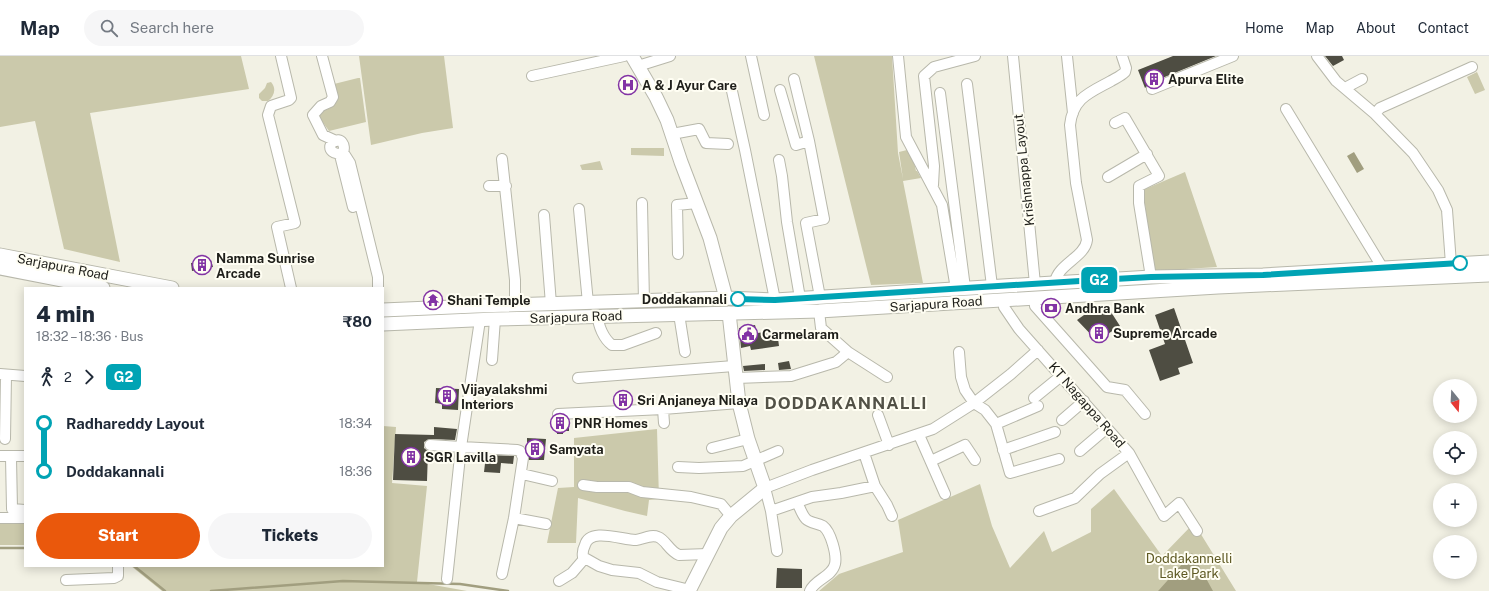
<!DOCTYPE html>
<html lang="en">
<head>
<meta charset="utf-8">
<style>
  body { margin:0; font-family:"Public Sans",sans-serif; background:#f6f6f7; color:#1f2937; height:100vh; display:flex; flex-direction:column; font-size:15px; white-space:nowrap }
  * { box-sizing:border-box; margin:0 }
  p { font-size:13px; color:#747a83 }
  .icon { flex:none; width:22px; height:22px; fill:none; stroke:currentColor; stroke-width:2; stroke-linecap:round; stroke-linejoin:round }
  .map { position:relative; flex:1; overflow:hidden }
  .side { position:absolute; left:24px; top:231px; width:360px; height:280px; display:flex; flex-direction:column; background:#fff; border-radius:0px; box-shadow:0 2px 10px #0003 }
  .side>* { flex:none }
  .badge { padding:0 8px; border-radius:6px; font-size:14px; line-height:26px }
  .needle { width:26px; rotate:162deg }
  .buttons { position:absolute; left:1433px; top:323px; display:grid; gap:8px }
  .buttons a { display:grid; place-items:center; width:44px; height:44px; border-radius:50%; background:#fff; box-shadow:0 2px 10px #0003; font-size:20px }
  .map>.badge { position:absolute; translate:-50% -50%; box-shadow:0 0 0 2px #fff }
  .legs { display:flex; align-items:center; gap:6px; height:44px; padding:0 12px; font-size:13px }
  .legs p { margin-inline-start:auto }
  .head { display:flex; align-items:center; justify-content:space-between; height:68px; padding:0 12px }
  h1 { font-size:22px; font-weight:800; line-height:30px }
  .cta { display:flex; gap:8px; margin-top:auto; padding:8px 12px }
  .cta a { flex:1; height:46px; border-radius:24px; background:#ea580c; color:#fff; font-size:16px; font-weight:800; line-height:46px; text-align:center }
  .cta a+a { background:#f6f6f7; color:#1f2937 }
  ul { padding:0 12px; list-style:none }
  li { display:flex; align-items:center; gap:14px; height:48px; font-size:15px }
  li i { display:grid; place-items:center; width:6px; height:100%; margin:0 5px; background:currentColor }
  li i::after { content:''; width:10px; height:10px; margin:-5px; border:3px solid; border-radius:50%; background:#fff }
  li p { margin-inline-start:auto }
  li:first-child i { background:linear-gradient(#0000 50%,currentColor 0) }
  li:last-child i { background:linear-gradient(currentColor 50%,#0000 0) }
  header { display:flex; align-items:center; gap:24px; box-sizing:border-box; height:56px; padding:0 20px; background:#fff; border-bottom:1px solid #e0e1e3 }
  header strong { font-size:19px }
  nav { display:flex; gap:22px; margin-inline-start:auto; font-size:14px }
  .search { width:280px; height:36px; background:#f6f6f7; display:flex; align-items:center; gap:10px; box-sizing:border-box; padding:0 14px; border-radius:22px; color:#747a83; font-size:15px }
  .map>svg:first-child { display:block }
</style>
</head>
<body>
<header>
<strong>Map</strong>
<div class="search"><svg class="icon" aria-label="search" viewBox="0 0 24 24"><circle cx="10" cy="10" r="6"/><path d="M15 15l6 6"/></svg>Search here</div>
<nav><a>Home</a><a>Map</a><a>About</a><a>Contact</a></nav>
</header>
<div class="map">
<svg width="1489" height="535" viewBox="0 0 1489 535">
  <rect width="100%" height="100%" fill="#f2f1e4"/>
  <path fill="#cbc9ab" d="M0 0H241L249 33 90 57 120 206 64 193 35 65 0 71Z
    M359 0H444L453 72 422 77 371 89Z
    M814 0H892L898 97 903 123 899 96 911 93 916 115H917L921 122 903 125 923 227 871 229Z
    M1477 16 1485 34 1475 38 1467 21Z
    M358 22H360L366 66 329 75 319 61V58C323 54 326 54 330 52 340 47 335 36 334 28Z
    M271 26C277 33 274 40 268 45H262L259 42V38L265 32 267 27Z
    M631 92H664V100L631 99Z
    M600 105 603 114H582L580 109Z
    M1185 116 1217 211 1154 215 1143 134Z
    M383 370 396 371 392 427 427 430 417 526 467 535H162L131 510H383Z
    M657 373 659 443 649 444 647 460 625 455 578 442 576 487H547L558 432 574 431V382Z
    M980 428 992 470 1010 512 1044 475 1052 496 1091 476V453L1114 433 1162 500 1194 467 1236 535H819L839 518 903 496 898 464Z
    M0 466 25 467V489H0Z"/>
  <path fill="#a19e7f" d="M1354 96 1364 113 1357 117 1347 100Z
    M1192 497 1213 535H1158L1159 534Z"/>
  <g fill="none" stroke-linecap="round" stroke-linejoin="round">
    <path stroke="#a19e7f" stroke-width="2.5" d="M0 492H25
      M134 510 165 535
      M211 535 343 525 460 528 508 535"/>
  </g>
  <path fill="#4e4d42" d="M1173 0H1216L1150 27 1145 32 1138 14Z
    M1325 0H1342L1344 4 1333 10Z
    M211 204 213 211 192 215 191 207Z
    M1174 252 1193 307 1178 312 1180 318 1160 325 1149 294 1165 288 1155 259Z
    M1111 256 1120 270 1097 285 1077 264 1084 259Z
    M755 269 757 277 777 275 779 290 751 294 750 290 741 292 739 272Z
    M789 305 791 313 779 314 778 307Z
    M765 308V314L744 315 743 310Z
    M436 332 459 333 458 354 442 353V348L435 347Z
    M629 336V348L617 349 616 337Z
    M557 364H569V375H563V378H557Z
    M434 371 457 373 455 384 430 383 424 386V392L428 395 427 425 393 424 395 378 434 379Z
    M527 382 546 383 544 404H529V399L525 390 527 389Z
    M486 399 514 400 513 408 501 407 500 417 484 416Z
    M777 512 802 513V532H776Z"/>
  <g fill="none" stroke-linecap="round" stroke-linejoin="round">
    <g stroke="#b8b8ab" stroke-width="12">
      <path id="minor" d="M281 0 291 42 289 44 271 50 268 59 295 167 277 171 291 232
        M322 0 333 41 330 46 321 50 313 59 323 79 336 85
        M751 0 764 59
        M898 0 906 81 942 149 956 233
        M1013 0 1035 228
        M1067 0 1073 57
        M1317 0 1336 25 1375 58 1413 97 1438 134 1447 154 1451 208
        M638 10 670 0
        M532 20 624 0
        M794 23 809 85 824 163 806 167 820 241
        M967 28 992 230
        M1345 32 1362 23
        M1152 33 1233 0
        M780 34 796 89 809 85
        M732 35 745 94 775 244
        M940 37 965 232
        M1286 53 1382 211
        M1375 58 1380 52 1472 11
        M1115 67 1125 62 1159 120 1139 130V147L1151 221
        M672 78 699 73 706 87 728 88
        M343 96C336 101 325 93 333 86 341 80 346 90 343 96L350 107 378 221V232
        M340 99 353 151
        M502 103 515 224V249
        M779 104 782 120 787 166 800 242
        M1108 121 1147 98
        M933 129 934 110 924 20 934 11 975 0
        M489 130H506
        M642 147 644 246
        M579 153 588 247
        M544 159 551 248
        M678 198 677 149 697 147
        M1055 226C1058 208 1085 201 1087 184L1076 127 1070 69C1073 42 1089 37 1111 25 1116 22 1121 20 1125 16L1126 12 1122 0
        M1034 241 1035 250 1107 331 1125 334 1145 358
        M1003 243 1004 251 1019 273 1129 397 1164 460 1179 447 1197 475
        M819 255 821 272 848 296 887 321
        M679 258 685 296
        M598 260C598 270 604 283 612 289H623L656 277
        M480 264 461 391 517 394 520 395 523 402 514 462 502 518
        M959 296 961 321 965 334 974 347 985 354 996 368 1010 417 1059 403
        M492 304 495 263
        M0 318 25 320
        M578 322 734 310
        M736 322 791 320 836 306 848 296
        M1034 342 1061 320
        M663 353 664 367
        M558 358 663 353 739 347
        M878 359 889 389
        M1062 364 1084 345
        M996 368 1038 350
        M919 379 945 438
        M5 383 6 319
        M430 389 461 391 447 523
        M712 392 748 383
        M1003 394 1055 376
        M1080 395 1107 372
        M864 397 875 430
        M0 400H25
        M11 401 12 453 25 454
        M931 405 965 389 975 404
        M678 411 699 412 743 410 778 395
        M522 418 552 425
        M583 429 597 431H629L642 436 691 441 721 448 731 460
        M797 446C800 452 802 459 806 463 810 467 817 467 823 470 831 476 837 499 835 508 832 521 815 523 810 535
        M771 455 777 495
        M1039 455 1075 442 1100 418 1129 397
        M892 460 887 449 875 430 841 437 812 441 771 455 765 432 812 414 933 373 974 347 1011 318 1038 294
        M0 462H25
        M514 462 546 468
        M66 524 114 522 118 520V510
        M559 525 572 517 584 503
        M690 534 657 526 639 517 612 514 599 510 583 501C582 496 583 493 585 489 590 471 622 484 636 484 643 483 651 478 658 481 666 484 669 495 679 499L708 498"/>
    </g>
    <g stroke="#b8b8ab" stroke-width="15">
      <path id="major" d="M632 0 656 41 667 64 681 106 710 182 726 242
        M0 199 172 232
        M0 212 103 232
        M383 254 476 250 726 242 775 244 1151 221 1263 219 1489 206
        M383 268 495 263 819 255 1218 231 1489 219
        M689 535 721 472 731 460 765 432 748 383 739 347 729 257"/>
    </g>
    <use href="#minor" stroke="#fff" stroke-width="10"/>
    <use href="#major" stroke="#fff" stroke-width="13"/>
  </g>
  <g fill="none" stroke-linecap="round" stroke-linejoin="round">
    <g stroke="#fff" stroke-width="9">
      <path id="line-1" d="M738 243 775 244 1096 224 1151 221 1263 219 1460 207"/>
    </g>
    <use href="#line-1" stroke="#00a3b4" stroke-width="6"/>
  </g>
  <defs>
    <g id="building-ring" transform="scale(1)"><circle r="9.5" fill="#fffef3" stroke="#8233a4" stroke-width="1.5"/><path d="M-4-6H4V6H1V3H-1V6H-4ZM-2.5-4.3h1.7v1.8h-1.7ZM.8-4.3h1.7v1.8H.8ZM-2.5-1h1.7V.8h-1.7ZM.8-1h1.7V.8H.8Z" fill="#8233a4"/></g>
    <g id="hospital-ring" transform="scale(1)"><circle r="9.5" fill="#fffef3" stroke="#8233a4" stroke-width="1.5"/><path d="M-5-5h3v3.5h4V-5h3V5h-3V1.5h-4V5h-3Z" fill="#8233a4"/></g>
    <g id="temple-ring" transform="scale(1)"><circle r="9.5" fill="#fffef3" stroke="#8233a4" stroke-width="1.5"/><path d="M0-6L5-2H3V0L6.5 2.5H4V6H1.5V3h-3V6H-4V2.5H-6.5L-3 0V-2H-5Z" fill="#8233a4"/></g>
    <g id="bank-ring" transform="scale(1)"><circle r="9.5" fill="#fffef3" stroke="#8233a4" stroke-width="1.5"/><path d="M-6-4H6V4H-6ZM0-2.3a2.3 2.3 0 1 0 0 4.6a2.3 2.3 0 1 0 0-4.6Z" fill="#8233a4"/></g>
    <g id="civic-ring" transform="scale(1)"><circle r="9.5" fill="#fffef3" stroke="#8233a4" stroke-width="1.5"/><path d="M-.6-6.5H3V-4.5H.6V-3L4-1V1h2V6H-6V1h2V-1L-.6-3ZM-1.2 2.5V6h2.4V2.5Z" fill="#8233a4"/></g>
  </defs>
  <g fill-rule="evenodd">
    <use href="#building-ring" x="1154" y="23"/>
    <use href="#hospital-ring" x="628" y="29"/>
    <use href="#building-ring" x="202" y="209"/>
    <use href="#temple-ring" x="433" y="244"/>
    <use href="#bank-ring" x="1051" y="252"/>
    <use href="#building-ring" x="1099" y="277"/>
    <use href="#civic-ring" x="748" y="278"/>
    <use href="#building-ring" x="447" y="340"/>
    <use href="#building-ring" x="623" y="344"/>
    <use href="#building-ring" x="560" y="367"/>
    <use href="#building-ring" x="535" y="393"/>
    <use href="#building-ring" x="411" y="401"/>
  </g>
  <g fill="#fff" stroke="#00a3b4" stroke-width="2">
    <circle cx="1460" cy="207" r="7"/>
    <circle cx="738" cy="243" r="7"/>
  </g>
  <g text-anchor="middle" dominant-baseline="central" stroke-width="4" stroke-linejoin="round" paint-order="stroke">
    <g font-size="13" font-weight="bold" fill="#1f1f1a" stroke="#fffef3" text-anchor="start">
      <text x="1168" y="23">Apurva Elite</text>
      <text x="642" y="29">A &amp; J Ayur Care</text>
      <text x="216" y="202">Namma Sunrise<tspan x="216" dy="15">Arcade</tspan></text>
      <text x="447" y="244">Shani Temple</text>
      <text x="1065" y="252">Andhra Bank</text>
      <text x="1113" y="277">Supreme Arcade</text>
      <text x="762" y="278">Carmelaram</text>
      <text x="461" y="333">Vijayalakshmi<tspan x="461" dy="15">Interiors</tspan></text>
      <text x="637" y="344">Sri Anjaneya Nilaya</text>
      <text x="574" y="367">PNR Homes</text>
      <text x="549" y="393">Samyata</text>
      <text x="425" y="401">SGR Lavilla</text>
    </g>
    <g font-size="13" fill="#1f1f1a" stroke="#fffef3">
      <text transform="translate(1024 114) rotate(-96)">Krishnappa Layout</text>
      <text transform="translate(63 211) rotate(11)">Sarjapura Road</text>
      <text transform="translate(936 248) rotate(-4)">Sarjapura Road</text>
      <text transform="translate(576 261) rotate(-2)">Sarjapura Road</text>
      <text transform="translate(1087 349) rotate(49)">KT Nagappa Road</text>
    </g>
    <g font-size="13" font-weight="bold" fill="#1f1f1a" stroke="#fffef3" text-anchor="end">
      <text x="727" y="243">Doddakannali</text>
    </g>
    <g font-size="13" fill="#5e5923" stroke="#fffef3">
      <text x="1189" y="502">Doddakannelli<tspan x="1189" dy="15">Lake Park</tspan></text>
    </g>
    <g font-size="17" font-weight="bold" letter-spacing="1" fill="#525146" stroke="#fffef3">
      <text x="846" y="347">DODDAKANNALLI</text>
    </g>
  </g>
</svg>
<div class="buttons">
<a><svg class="needle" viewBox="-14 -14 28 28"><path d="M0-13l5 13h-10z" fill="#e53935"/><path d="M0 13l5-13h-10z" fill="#747a83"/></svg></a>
<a><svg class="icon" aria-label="locate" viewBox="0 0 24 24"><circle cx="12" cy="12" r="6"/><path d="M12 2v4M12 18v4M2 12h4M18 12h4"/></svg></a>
<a>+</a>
<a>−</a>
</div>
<b class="badge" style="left:1099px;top:224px;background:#00a3b4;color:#fff">G2</b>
<section class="side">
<div class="head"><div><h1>4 min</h1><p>18:32 – 18:36 · Bus</p></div><b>₹80</b></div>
<div class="legs"><svg class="icon" aria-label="walk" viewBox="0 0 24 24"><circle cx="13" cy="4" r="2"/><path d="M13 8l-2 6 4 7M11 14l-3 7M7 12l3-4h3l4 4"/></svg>2<svg class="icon" aria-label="forward" viewBox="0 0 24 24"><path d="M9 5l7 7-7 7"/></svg><b class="badge" style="background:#00a3b4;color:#fff">G2</b></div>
<ul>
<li><i style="color:#00a3b4"></i><b>Radhareddy Layout</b><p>18:34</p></li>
<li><i style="color:#00a3b4"></i><b>Doddakannali</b><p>18:36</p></li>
</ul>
<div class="cta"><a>Start</a><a>Tickets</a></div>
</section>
</div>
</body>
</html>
